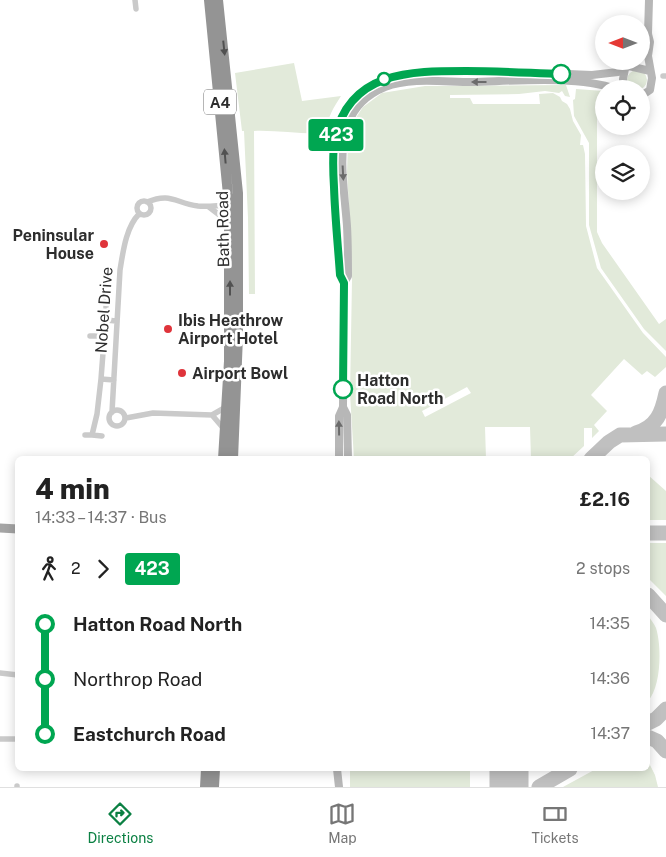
<!DOCTYPE html>
<html lang="en">
<head>
<meta charset="utf-8">
<style>
  body { margin:0; font-family:"Public Sans",sans-serif; background:#f6f6f6; color:#222; height:100vh; display:flex; flex-direction:column; font-size:19px; white-space:nowrap }
  * { box-sizing:border-box; margin:0 }
  p { font-size:16px; color:#767676 }
  .icon { flex:none; width:28px; height:28px; fill:none; stroke:currentColor; stroke-width:2; stroke-linecap:round; stroke-linejoin:round }
  .map { position:relative; flex:1; overflow:hidden }
  .side { position:absolute; left:15px; top:456px; width:635px; height:315px; display:flex; flex-direction:column; background:#fff; border-radius:8px; box-shadow:0 2px 12px #0003 }
  .side>* { flex:none }
  .badge { padding:0 10px; border-radius:4px; font-size:18px; line-height:32px }
  .needle { width:32px; rotate:270deg }
  .fabs { position:absolute; left:595px; top:15px; display:grid; gap:10px }
  .fabs a { display:grid; place-items:center; width:55px; height:55px; border-radius:50%; background:#fff; box-shadow:0 2px 12px #0003; font-size:25px }
  .map>.badge { position:absolute; translate:-50% -50%; box-shadow:0 0 0 2px #fff }
  .legs { display:flex; align-items:center; gap:8px; height:55px; padding:0 20px; font-size:16px }
  .legs p { margin-inline-start:auto }
  .summary { display:flex; align-items:center; justify-content:space-between; height:85px; padding:0 20px }
  h1 { font-size:28px; font-weight:800; line-height:38px }
  ul { padding:0 20px; list-style:none }
  li { display:flex; align-items:center; gap:18px; height:55px; font-size:19px }
  li i { display:grid; place-items:center; width:8px; height:100%; margin:0 6px; background:currentColor }
  li i::after { content:''; width:12px; height:12px; margin:-6px; border:4px solid; border-radius:50%; background:#fff }
  li p { margin-inline-start:auto }
  li:first-child i { background:linear-gradient(#0000 50%,currentColor 0) }
  li:last-child i { background:linear-gradient(currentColor 50%,#0000 0) }
  .dock { display:flex; justify-content:space-around; align-items:center; height:70px; border-top:1px solid #e0e0e0; background:#fff; font-size:14px; color:#767676 }
  .dock a { display:grid; justify-items:center; gap:2px }
  .dock .selected { color:#0b8043 }
  .map>svg:first-child { display:block }
</style>
</head>
<body>
<div class="map">
<svg width="666" height="787" viewBox="0 0 666 787">
  <rect width="100%" height="100%" fill="#fff"/>
  <path fill="#e2eada" fill-rule="evenodd" d="M294 63 302 101 341 96C334 107 326 119 327 133 303 135 278 130 254 131L255 294H249L248 218 244 131H242L235 73Z
    M627 80a10 10 0 1 1 20 0a10 10 0 1 1-20 0Z
    M566 85 570 97 565 96 562 91 559 93 545 91 519 94 450 95V98H470L473 104H540L539 94 553 93 560 97 562 101 567 104 570 109 573 121 581 135 580 145H583L585 154 586 226 597 268 643 333 666 357V367L655 377 647 371 642 375 624 359 591 395 607 411 594 425 599 431 592 438V428H584V446L570 459H531L530 427H485L486 459H354L350 394 352 280 350 226 347 172 348 141 355 119 363 107 382 93 425 86ZM467 387 471 393 425 417 422 411Z
    M576 89 604 91V104H597V232L602 243 659 324 666 319V351L644 329 601 268 589 225V143L574 116 573 100 575 99Z
    M648 475 666 491V520H648Z
    M648 543H666V596L648 578Z
    M648 615C650 619 654 623 656 628 662 647 661 687 648 701Z
    M648 761 655 775 658 787H563L596 769H648Z
    M350 769H470V787H350Z"/>
  <g fill="none" stroke-linecap="round" stroke-linejoin="round">
    <path stroke="#c0c0c0" stroke-width="15" d="M636 433C657 427 662 412 666 393
      M591 459 609 442 620 435 666 434
      M648 533H666
      M648 595 666 615
      M648 723 656 719 666 709
      M648 737 657 741 666 751
      M539 787 570 769"/>
    <path stroke="#c0c0c0" stroke-width="39" d="M509 769V787"/>
    <path stroke="#cacaca" stroke-width="5.5" d="M135 0 136 9
      M663 76H666
      M137 208a7 7 0 1 1 14 0a7 7 0 1 1-14 0Z
      M147 202C171 192 175 203 198 206 209 207 219 205 230 205
      M209 207 222 217 227 229
      M106 297V320
      M90 336H105L106 320 116 321
      M101 379 103 353
      M109 418a8 8 0 1 1 16 0a8 8 0 1 1-16 0Z
      M112 412 120 270C123 252 126 227 139 214
      M212 415 224 429
      M126 418 153 413 212 415 226 407
      M85 435H92L97 414 101 379 114 380
      M92 435 102 436
      M0 673 18 675
      M0 739H18
      M17 786V787"/>
    <path stroke="#b7b7b7" stroke-width="8" d="M641 45 648 34
      M624 89 623 79 625 69
      M641 96 650 90 652 78 648 56 650 42 648 34 649 0
      M344 283 348 276C348 259 348 243 347 226 345 196 337 152 348 124 354 107 368 94 385 87 411 77 444 82 472 82 513 81 578 75 616 89
      M343 407 347 415 348 459
      M339 459V416L343 407 344 283 341 275 335 202 334 146 337 131 343 115 352 101 364 89 379 81 393 76 418 72 493 71 592 75 618 72 629 66 650 71
      M337 769 339 787"/>
    <path stroke="#a5a5a5" stroke-width="9" d="M0 528 18 529"/>
    <path stroke="#949494" stroke-width="10" d="M209 0 229 205V361L223 459
      M218 0 238 193V336L233 459
      M205 787 206 769
      M214 787 215 769"/>
  </g>
  <defs><path id="oneway-solid" d="M-6-.8H1V-3.2L6.5 0L1 3.2V.8H-6Z" transform="scale(1.25)"/></defs>
  <g fill="#515151">
    <use href="#oneway-solid" transform="translate(224 48) rotate(84)"/>
    <use href="#oneway-solid" transform="translate(225 156) rotate(-95)"/>
    <use href="#oneway-solid" transform="translate(230 288) rotate(-90)"/>
  </g>
  <g fill="#6b6b6b">
    <use href="#oneway-solid" transform="translate(479 82) rotate(180)"/>
    <use href="#oneway-solid" transform="translate(343 173) rotate(87)"/>
    <use href="#oneway-solid" transform="translate(339 428) rotate(-91)"/>
  </g>
  <g fill="none" stroke-linecap="round" stroke-linejoin="round">
    <g stroke="#fff" stroke-width="11">
      <path id="line-1" d="M343 389 344 283 340 275C338 246 335 217 334 187 333 171 332 154 335 138 349 71 411 71 466 71 498 71 530 73 561 74"/>
    </g>
    <use href="#line-1" stroke="#00a651" stroke-width="8"/>
  </g>
  <g fill="#fff" stroke="#00a651" stroke-width="2.5">
    <circle cx="561" cy="74" r="9"/>
    <circle cx="384" cy="79" r="6"/>
    <circle cx="343" cy="389" r="9"/>
  </g>
  <g fill="#df343b" stroke="#fff" stroke-width="2">
    <circle cx="104" cy="244" r="5"/>
    <circle cx="168" cy="329" r="5"/>
    <circle cx="182" cy="373" r="5"/>
  </g>
  <g text-anchor="middle" dominant-baseline="central" stroke-width="5" stroke-linejoin="round" paint-order="stroke">
    <rect fill="#fff" stroke="#6c6c6c" stroke-width="1" x="204" y="89.5" width="32" height="25" rx="4"/>
    <g font-size="15" font-weight="bold" fill="#2d2d2d">
      <text x="220" y="102">A4</text>
    </g>
    <g font-size="16" fill="#2d2d2d" stroke="#fff">
      <text transform="translate(223 229) rotate(-91)">Bath Road</text>
      <text transform="translate(104 310) rotate(-86)">Nobel Drive</text>
    </g>
    <g font-size="16" font-weight="bold" fill="#2d2d2d" stroke="#fff" text-anchor="start">
      <text x="94" y="235" text-anchor="end">Peninsular<tspan x="94" dy="18">House</tspan></text>
      <text x="178" y="320">Ibis Heathrow<tspan x="178" dy="18">Airport Hotel</tspan></text>
      <text x="192" y="373">Airport Bowl</text>
    </g>
    <g font-size="16" font-weight="bold" fill="#2d2d2d" stroke="#fff" text-anchor="start">
      <text x="357" y="380">Hatton<tspan x="357" dy="18">Road North</tspan></text>
    </g>
  </g>
</svg>
<div class="fabs">
<a><svg class="needle" viewBox="-14 -14 28 28"><path d="M0-13l5 13h-10z" fill="#e53935"/><path d="M0 13l5-13h-10z" fill="#767676"/></svg></a>
<a><svg class="icon" aria-label="locate" viewBox="0 0 24 24"><circle cx="12" cy="12" r="6"/><path d="M12 2v4M12 18v4M2 12h4M18 12h4"/></svg></a>
<a><svg class="icon" aria-label="layers" viewBox="0 0 24 24"><path d="M12 4l9 5-9 5-9-5zM3 14l9 5 9-5"/></svg></a>
</div>
<b class="badge" style="left:336px;top:135px;background:#00a651;color:#fff">423</b>
<section class="side">
<div class="summary"><div><h1>4 min</h1><p>14:33 – 14:37 · Bus</p></div><b>£2.16</b></div>
<div class="legs"><svg class="icon" aria-label="walk" viewBox="0 0 24 24"><circle cx="13" cy="4" r="2"/><path d="M13 8l-2 6 4 7M11 14l-3 7M7 12l3-4h3l4 4"/></svg>2<svg class="icon" aria-label="forward" viewBox="0 0 24 24"><path d="M9 5l7 7-7 7"/></svg><b class="badge" style="background:#00a651;color:#fff">423</b><p>2 stops</p></div>
<ul>
<li><i style="color:#00a651"></i><b>Hatton Road North</b><p>14:35</p></li>
<li><i style="color:#00a651"></i><span>Northrop Road</span><p>14:36</p></li>
<li><i style="color:#00a651"></i><b>Eastchurch Road</b><p>14:37</p></li>
</ul>
</section>
</div>
<nav class="dock">
<a class="selected"><svg class="icon" aria-label="directions" viewBox="0 0 24 24"><path d="M12 3l9 9-9 9-9-9zM9 14v-3h6M13 9l2 2-2 2"/></svg>Directions</a>
<a><svg class="icon" aria-label="map" viewBox="0 0 24 24"><path d="M3 6l6-2 6 2 6-2v14l-6 2-6-2-6 2zM9 4v14M15 6v14"/></svg>Map</a>
<a><svg class="icon" aria-label="tickets" viewBox="0 0 24 24"><path d="M3 7h18v10H3zM15 7v10"/></svg>Tickets</a>
</nav>
</body>
</html>
